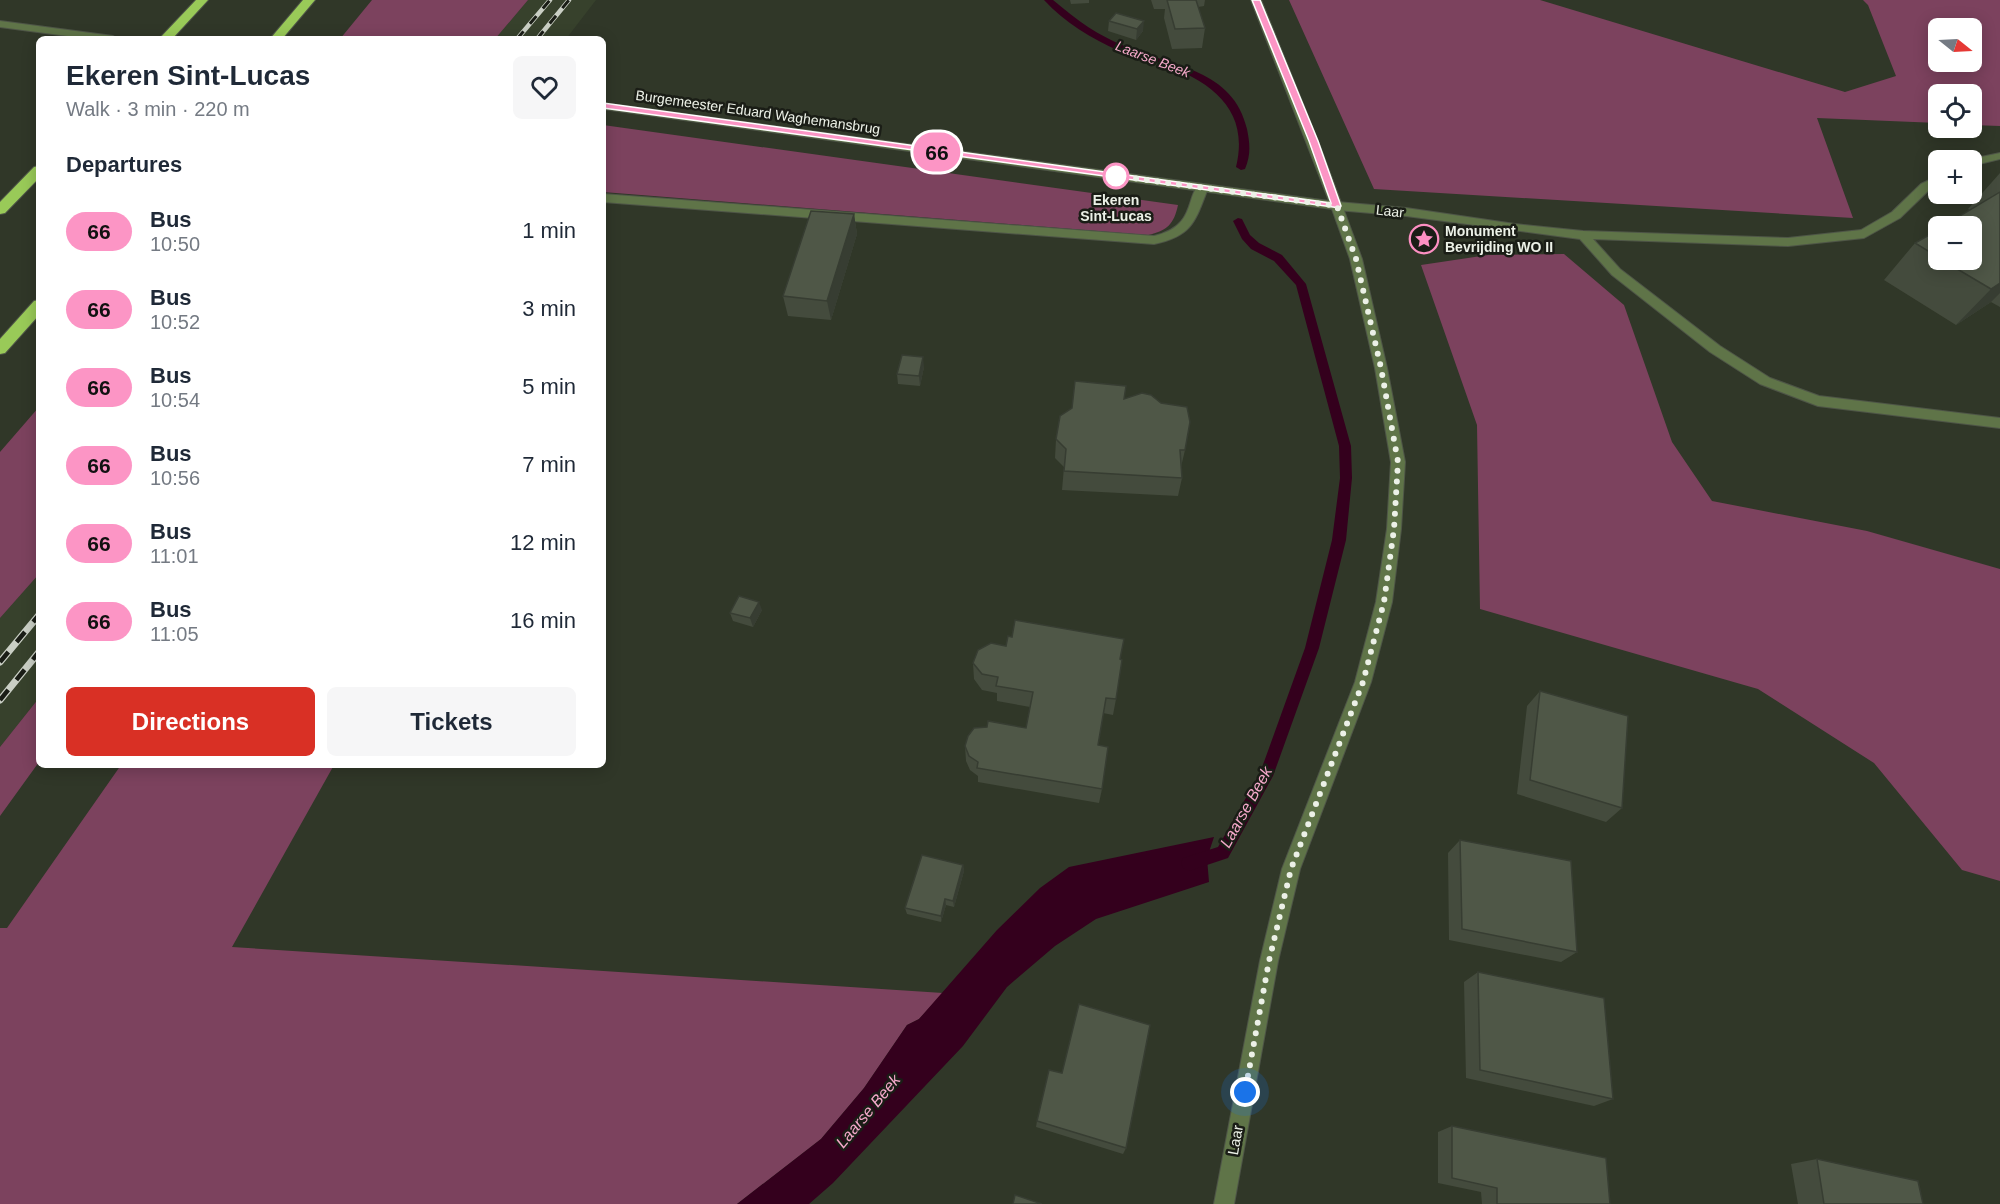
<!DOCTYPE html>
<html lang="en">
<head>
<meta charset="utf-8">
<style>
  body { margin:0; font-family:Arial,sans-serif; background:#f6f6f7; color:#1f2937; height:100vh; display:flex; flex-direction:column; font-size:22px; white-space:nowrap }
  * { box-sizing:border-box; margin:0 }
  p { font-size:20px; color:#747a83 }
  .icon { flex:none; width:33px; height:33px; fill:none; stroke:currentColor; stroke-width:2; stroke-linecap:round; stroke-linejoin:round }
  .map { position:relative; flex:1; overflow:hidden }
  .sheet { position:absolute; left:36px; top:36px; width:570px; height:732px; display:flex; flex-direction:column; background:#fff; border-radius:9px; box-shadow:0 3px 15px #0003 }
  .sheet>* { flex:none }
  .badge { padding:0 12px; border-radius:20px; font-size:21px; line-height:39px }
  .needle { width:39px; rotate:108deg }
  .buttons { position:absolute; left:1928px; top:18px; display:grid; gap:12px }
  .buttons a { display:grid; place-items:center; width:54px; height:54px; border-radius:9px; background:#fff; box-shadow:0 3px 15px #0003; font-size:30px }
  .you { position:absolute; width:30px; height:30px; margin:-15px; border:4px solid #fff; border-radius:50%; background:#1a73e8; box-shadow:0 0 0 9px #1a73e833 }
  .map>.badge { position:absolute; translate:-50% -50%; box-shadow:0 0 0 3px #fff }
  h2 { padding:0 30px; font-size:22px; line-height:54px }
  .round { display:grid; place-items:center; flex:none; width:63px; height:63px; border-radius:9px; background:#f6f6f7 }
  .head { display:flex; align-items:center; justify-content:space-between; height:102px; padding:0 30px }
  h1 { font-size:28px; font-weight:700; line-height:45px }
  .cta { display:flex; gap:12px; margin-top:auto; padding:12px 30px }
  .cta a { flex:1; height:69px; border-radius:9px; background:#d93025; color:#fff; font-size:24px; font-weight:700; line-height:69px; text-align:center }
  .cta a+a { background:#f6f6f7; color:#1f2937 }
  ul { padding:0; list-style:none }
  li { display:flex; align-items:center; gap:18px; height:78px; padding:0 30px }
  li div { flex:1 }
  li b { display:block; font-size:22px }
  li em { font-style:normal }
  li .badge { min-width:66px; font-weight:700; text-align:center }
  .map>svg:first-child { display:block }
</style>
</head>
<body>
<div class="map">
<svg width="2000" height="1204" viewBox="0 0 2000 1204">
  <rect width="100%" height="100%" fill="#303728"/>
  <path fill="#37412c" d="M528 0H596L566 39H495Z
    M39 574V698L0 747V618Z"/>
  <path fill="#7c425e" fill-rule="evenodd" d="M372 0H528L495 39H340Z
    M1289 0H1540L1845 92 1896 76 1868 5 1863 0H2000V126L1971 125V94H1938V123L1817 118 1853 218 1374 189ZM1971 28V62H1938V28Z
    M603 125 1178 205C1174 224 1167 231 1148 235L603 192Z
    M1564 254 1624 305 1672 442 1712 501 1867 531 2000 569V881L1962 870 1874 763 1758 689 1480 609 1477 425 1421 265 1488 255Z
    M39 407V574L0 618V452Z
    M39 698V762L0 816V747Z
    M121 765H334L232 947 943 993 919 1019 907 1025 864 1088 821 1139 737 1204H0V928H7Z"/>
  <path fill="#34001d" d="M1214 837 1207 858 1209 882 1096 919 1055 946 1007 987 963 1046 833 1183 809 1204H737L821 1139 864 1088 907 1025 919 1019 997 930 1040 888 1069 867Z"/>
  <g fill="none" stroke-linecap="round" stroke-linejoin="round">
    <path fill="#34001d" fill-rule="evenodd" d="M1044 0H1053C1078 21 1097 35 1127 47 1173 67 1233 69 1247 129 1250 144 1251 155 1245 169L1241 170 1236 167C1250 110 1212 82 1163 64 1149 59 1133 57 1119 51 1091 38 1065 23 1044 0Z
      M1238 218 1242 219 1250 235 1259 243 1282 255 1306 284 1351 446 1352 478 1346 540 1319 648 1273 776 1228 858 1189 871 1183 868 1181 863 1183 858 1218 847 1260 773 1305 648 1332 540 1340 478 1339 446 1296 285 1274 261 1251 249 1242 239 1233 221Z"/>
    <g stroke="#4e5547" stroke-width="2">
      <path id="lane" d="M2000 153V159L1971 166V160H1967Z
        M1938 176V185L1929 190 1900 218 1864 238 1788 246 1593 239 1620 269 1720 346 1770 378 1819 396 2000 418V428L1818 406 1760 384 1710 352 1612 275 1580 239 1406 216 1337 210 1331 206 1337 202 1406 208 1515 224 1583 231 1788 238 1861 230 1892 212 1921 184Z
        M1202 184 1208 188C1195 222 1192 236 1154 244L603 202V194L1154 236C1199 226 1184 192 1202 184Z"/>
    </g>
    <g stroke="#4e5547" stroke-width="2">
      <path id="street" d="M1251 0H1261L1318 141 1362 259 1387 368 1405 462 1401 529 1392 602 1371 682 1300 869 1278 961 1234 1204H1214L1260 961 1282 869 1355 682 1376 602 1387 529 1391 462 1375 368 1350 259 1332 209 603 109V103L1329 201Z
        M0 21 113 36 118 39H90L0 27Z"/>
    </g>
    <g stroke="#4e5547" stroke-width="2">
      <path id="highway" d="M196 0H208L172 39H159Z
        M303 0H315L282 39H270Z
        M39 166V178L5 213 0 214V202L34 167Z
        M39 300V315L5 353 0 354V339L34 301Z"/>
    </g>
    <use href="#lane" fill="#5f7448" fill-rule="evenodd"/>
    <use href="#street" fill="#5f7448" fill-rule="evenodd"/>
    <use href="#highway" fill="#99ca58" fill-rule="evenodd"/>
    <g stroke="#cacfc5" stroke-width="4.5">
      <path id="rail-far1" d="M517 39 550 0
        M537 39 569 0"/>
    </g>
    <g stroke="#cacfc5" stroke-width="7">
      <path id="rail" d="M0 662 39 615
        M0 700 39 652"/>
    </g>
    <use href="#rail-far1" stroke="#1a1d16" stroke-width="3" stroke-dasharray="10" stroke-linecap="butt"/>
    <use href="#rail" stroke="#1a1d16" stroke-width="4.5" stroke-dasharray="13" stroke-linecap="butt"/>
  </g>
  <path fill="#444b3d" d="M1070 0H1089V3L1071 4Z
    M1151 0H1205L1204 6 1198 7 1205 28 1202 48 1172 49 1164 18 1165 9H1154Z
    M1116 13 1143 31 1136 40 1108 31 1109 21Z
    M2000 173V307L1991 302 1956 325 1884 280 1915 243 1938 230V260H1971L1970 210 1968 209Z
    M854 214 857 234 831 320 788 316 783 296Z
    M924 367 920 386 898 384 897 374Z
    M1124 399 1185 450 1181 467 1182 478 1178 496 1062 490 1064 467 1055 458 1056 439Z
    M762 610 753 627 733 621 730 613Z
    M1006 646 1120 659 1116 699 1113 715 1103 713 1098 745 1102 789 1099 803 978 782V776L970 770 966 761 965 746 1026 728 1030 707 997 701V693L982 690 974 679 973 663Z
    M1540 691 1622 808 1606 822 1517 794 1527 706Z
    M1460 840 1577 952 1561 962 1449 940 1448 853Z
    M963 865 964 871 954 907 946 905 941 922 907 914 905 908Z
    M1478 972 1613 1099 1594 1106 1466 1078 1464 982Z
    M1037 1121 1126 1148 1123 1154 1036 1127Z
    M1452 1126 1610 1204H1482L1481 1192 1438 1183V1132Z
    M1817 1159 1923 1204H1798L1791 1164Z"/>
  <path fill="#373d32" d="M1144 21 1143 31 1136 40 1137 29Z
    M854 214 857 234 831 320 827 301Z
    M2000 283V293L1991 302 1956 325 1991 289Z
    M923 357 924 367 920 386 919 376Z
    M759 602 762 610 753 627 750 618Z
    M963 865 964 871 954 907 953 901Z
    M945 899 946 905 941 922V916Z"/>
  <path fill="#4f5747" stroke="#373d32" stroke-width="1.5" d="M1167 0H1196L1205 28 1175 29Z
    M1116 13 1144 21 1137 29 1109 21Z
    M2000 192V283L1991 289 1942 260H1971V226H1943Z
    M811 211 854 214 827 301 783 296Z
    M1938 230V257L1915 243Z
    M902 355 923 357 919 376 897 374Z
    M1075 381 1126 386 1124 399 1142 393 1151 395 1161 403 1187 407 1190 422 1185 450H1180L1182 478 1064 471 1066 449 1056 439 1060 416 1072 408Z
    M739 596 759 602 750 618 730 613Z
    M1015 620 1124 639 1120 659 1122 660 1116 699 1106 698 1098 745 1108 747 1102 789 977 768 978 762 969 756 965 746 968 736 974 728 987 727 988 721 1026 728 1033 692 996 686 998 677 982 674 973 663 978 650 991 643 1006 646 1008 636 1012 637Z
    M1540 691 1628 716 1622 808 1530 780Z
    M1460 840 1571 861 1577 952 1462 929Z
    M922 855 963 865 953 901 945 899 941 916 905 908Z
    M1478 972 1604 998 1613 1099 1480 1070Z
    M1079 1004 1150 1025 1126 1148 1037 1121 1049 1070 1062 1073Z
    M1452 1126 1606 1158 1610 1204H1497V1188L1452 1178Z
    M1817 1159 1918 1181 1923 1204H1824Z
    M1015 1195 1042 1204H1013Z"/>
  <path fill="#fc95c5" stroke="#fff" stroke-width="1.5" d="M1252 0H1260L1318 141 1341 206 1340 208 603 108 599 106 603 103 1331 203 1309 141Z"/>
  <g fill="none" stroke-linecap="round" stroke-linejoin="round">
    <path stroke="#ecf1e7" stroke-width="6" stroke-dasharray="0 10.8" d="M1116 176 1110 175 1337 206 1356 259 1381 368 1398 462 1394 529 1384 602 1363 682 1291 869 1269 961 1245 1092"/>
  </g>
  <defs>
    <g id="sight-ring" transform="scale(1.5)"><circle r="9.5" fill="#1a1d16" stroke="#fc8fc2" stroke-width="1.5"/><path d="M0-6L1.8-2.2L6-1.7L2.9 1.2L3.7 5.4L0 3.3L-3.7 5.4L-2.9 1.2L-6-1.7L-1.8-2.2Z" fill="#fc8fc2"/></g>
  </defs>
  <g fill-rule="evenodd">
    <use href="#sight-ring" x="1424" y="239"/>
  </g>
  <circle fill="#fff" stroke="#fc95c5" stroke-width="3" cx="1116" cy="176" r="12"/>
  <g text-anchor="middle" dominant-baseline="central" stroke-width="5" stroke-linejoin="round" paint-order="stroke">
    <g font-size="14" font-style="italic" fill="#f5a9ca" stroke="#1a1d16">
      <text transform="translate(1153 59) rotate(21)">Laarse Beek</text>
    </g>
    <g font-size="14" fill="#ecf1e7" stroke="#1a1d16">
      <text transform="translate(758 112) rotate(8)">Burgemeester Eduard Waghemansbrug</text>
      <text transform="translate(1390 211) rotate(6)">Laar</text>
    </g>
    <g font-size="14" font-weight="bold" fill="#ecf1e7" stroke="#1a1d16">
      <text x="1116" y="200">Ekeren<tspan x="1116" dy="16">Sint-Lucas</tspan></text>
    </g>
    <g font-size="14" font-weight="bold" fill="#ecf1e7" stroke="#1a1d16" text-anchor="start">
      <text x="1445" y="231">Monument<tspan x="1445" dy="16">Bevrijding WO II</tspan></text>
    </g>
    <g font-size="15" fill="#ecf1e7" stroke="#1a1d16">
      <text transform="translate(1235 1140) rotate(-80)">Laar</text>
    </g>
    <g font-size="16" font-style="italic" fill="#f5a9ca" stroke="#1a1d16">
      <text transform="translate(1246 807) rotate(-61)">Laarse Beek</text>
      <text transform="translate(868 1111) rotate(-50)">Laarse Beek</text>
    </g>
  </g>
</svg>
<div class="buttons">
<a><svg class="needle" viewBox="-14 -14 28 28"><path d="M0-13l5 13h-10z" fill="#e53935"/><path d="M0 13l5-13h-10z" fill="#747a83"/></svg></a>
<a><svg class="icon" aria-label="locate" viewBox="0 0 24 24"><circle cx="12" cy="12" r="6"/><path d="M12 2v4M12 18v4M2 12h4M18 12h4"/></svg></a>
<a>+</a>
<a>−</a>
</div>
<div class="you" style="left:1245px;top:1092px"></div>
<b class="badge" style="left:937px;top:152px;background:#fc95c5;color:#111">66</b>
<section class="sheet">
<div class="head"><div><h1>Ekeren Sint-Lucas</h1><p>Walk · 3 min · 220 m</p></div><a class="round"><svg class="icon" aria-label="heart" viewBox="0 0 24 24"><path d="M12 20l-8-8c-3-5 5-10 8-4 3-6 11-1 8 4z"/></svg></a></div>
<h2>Departures</h2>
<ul>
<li><span class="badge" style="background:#fc95c5;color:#111">66</span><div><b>Bus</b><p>10:50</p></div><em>1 min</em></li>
<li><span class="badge" style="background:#fc95c5;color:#111">66</span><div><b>Bus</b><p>10:52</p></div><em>3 min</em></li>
<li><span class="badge" style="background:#fc95c5;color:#111">66</span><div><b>Bus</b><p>10:54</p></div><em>5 min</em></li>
<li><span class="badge" style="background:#fc95c5;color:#111">66</span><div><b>Bus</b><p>10:56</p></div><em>7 min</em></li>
<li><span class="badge" style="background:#fc95c5;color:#111">66</span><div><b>Bus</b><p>11:01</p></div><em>12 min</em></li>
<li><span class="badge" style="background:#fc95c5;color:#111">66</span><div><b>Bus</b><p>11:05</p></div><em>16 min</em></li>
</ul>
<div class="cta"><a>Directions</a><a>Tickets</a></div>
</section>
</div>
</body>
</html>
